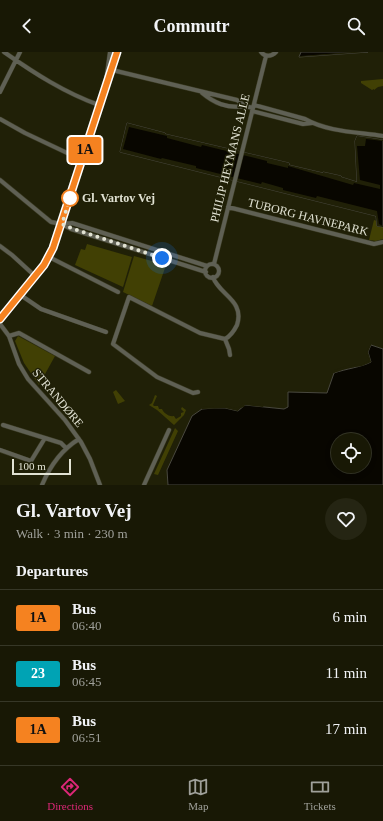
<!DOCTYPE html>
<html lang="en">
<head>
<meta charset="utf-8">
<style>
  body { margin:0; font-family:Georgia,serif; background:#252513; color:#f1f3f6; height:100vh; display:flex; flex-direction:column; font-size:15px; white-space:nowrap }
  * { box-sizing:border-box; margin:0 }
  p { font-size:13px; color:#9fa09a }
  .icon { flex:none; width:22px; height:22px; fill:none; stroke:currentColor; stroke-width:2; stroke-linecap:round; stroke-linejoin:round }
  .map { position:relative; height:433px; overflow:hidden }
  .details { display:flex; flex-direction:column; background:#181805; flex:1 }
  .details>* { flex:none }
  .badge { padding:0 8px; border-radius:3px; font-size:14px; line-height:26px }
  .fabs { position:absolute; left:331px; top:381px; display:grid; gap:8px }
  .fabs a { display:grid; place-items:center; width:40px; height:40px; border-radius:50%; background:#181805; box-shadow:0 2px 6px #0003,0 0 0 1px #363727; font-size:20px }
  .scale { position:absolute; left:12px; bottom:10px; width:59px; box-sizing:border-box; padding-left:4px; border:2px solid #e1e2d3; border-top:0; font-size:11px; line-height:14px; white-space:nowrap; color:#e1e2d3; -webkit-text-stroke:3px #202007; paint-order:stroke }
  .you { position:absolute; width:20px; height:20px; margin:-10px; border:3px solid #fff; border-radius:50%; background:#1a73e8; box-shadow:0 0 0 6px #1a73e833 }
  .map>.badge { position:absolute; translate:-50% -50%; box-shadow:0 0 0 2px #fff }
  h2 { padding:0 16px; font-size:15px; line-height:36px }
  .round { display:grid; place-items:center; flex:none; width:42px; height:42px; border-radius:21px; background:#252513 }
  .overview { display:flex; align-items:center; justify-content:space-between; height:68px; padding:0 16px }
  h1 { font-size:19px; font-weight:700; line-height:30px }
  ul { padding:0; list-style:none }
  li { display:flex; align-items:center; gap:12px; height:56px; padding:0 16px; border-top:1px solid #363727 }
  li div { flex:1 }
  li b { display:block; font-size:15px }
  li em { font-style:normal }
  li .badge { min-width:44px; font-weight:700; text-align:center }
  header { display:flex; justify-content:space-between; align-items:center; height:52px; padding:0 16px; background:#181805; font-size:18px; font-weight:700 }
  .tab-bar { display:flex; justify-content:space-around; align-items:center; height:56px; border-top:1px solid #363727; background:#181805; font-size:11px; color:#9fa09a }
  .tab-bar a { display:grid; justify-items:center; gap:2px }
  .tab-bar .active { color:#db2777 }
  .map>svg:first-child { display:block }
</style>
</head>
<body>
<header><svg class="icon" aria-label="back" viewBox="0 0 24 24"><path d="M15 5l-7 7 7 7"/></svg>Commutr<svg class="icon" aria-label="search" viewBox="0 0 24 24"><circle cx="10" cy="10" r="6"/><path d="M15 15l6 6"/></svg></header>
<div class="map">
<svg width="383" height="433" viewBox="0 0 383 433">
  <rect width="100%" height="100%" fill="#202007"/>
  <path fill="#414004" d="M383 27V34L378 35 374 38V37L372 38 361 31V29Z
    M374 168 377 169V174L383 175V187L376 189 369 188Z
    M87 192 132 205 123 235 75 213 81 197 85 198Z
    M134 204 166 213 152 254 123 240Z
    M18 284 55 304 39 333 24 311 15 289Z
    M116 338 125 349 118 352 113 340Z
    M155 343 157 344 153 353 154 354H158L159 357H162C163 360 168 365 174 364L176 367 181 364V361L184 360 181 357 182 355 186 358 184 363 174 373 157 358 149 353 152 351Z
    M175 376 178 379 158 423 154 422Z"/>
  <path fill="#080600" stroke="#49483f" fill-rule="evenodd" d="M301 0H368L299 5Z
    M127 71 165 81V82L289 111V113L323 121V120L341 124V125L357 130 355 89 357 84 383 88V175L377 174 376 164 120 100Z
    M371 293 383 297V433H168L167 418 192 364 202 357 214 356H225L238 359 245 353 284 357 288 355V340L327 341 334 321C345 317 362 315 371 310L368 300ZM338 388H364V414H338Z"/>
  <path fill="#202007" d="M352 0H368L299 5 300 4Z
    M127 71 165 81V82L289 111V113L323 121V120L341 124V125L357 130 355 89 357 84 383 88V89L366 87 365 94H357L360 128 380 133V137L354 131 353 133 288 114V116L267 111V109L202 93 201 95 167 86V84L129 75 123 97 161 107 162 106 196 114V116L261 132 262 130 283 136V138L316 146 317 144 377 159 379 172 383 174V175L377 174 376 164 120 100Z
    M370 293H371L368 300 371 310 362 314 347 316 334 321V318L347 314 362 312 369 309 366 300Z
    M244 351 264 353 263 355 245 353 244 355 240 356 238 359 225 356 202 357V355L214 354H225L237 356Z"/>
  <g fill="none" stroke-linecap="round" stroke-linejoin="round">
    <g stroke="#3b3b24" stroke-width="5">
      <path id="minor" d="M4 0C34 21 65 41 99 53
        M261 0C265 5 271 5 276 0
        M112 18 237 48 245 54 253 56
        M106 29 110 0
        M0 40 20 0
        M201 40C214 51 227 57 245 54
        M254 53 305 67C328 80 357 80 383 84
        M252 59 303 72 312 71
        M0 67 25 81 82 108
        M0 128 51 170 62 172 72 171 207 214
        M228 155 374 192 383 190
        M62 172 71 177 206 220
        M0 194 12 203 35 224
        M49 205 118 240
        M214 212 266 4
        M205 219a7 7 0 1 1 14 0a7 7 0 1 1-14 0Z
        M213 225C219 243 245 248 237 273 234 279 231 284 225 287
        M19 242 41 257 106 280
        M0 267 44 213 53 196 117 0
        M0 272 9 284 19 312 28 327 65 368 81 390 90 407 100 433
        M9 284 19 281 89 320
        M225 287 229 297 230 303
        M198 340 193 341 157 325 113 292 129 245 200 281 225 287
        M3 373 61 391 66 396
        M0 398 31 409 45 386
        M42 433C50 414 61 398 79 387
        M144 433 169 378"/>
    </g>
    <use href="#minor" stroke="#5f6054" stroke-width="4"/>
  </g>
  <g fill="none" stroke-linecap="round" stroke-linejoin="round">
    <g stroke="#fff" stroke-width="9">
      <path id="line" d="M0 267 44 213 53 196 117 0"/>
    </g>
    <use href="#line" stroke="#f58220" stroke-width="6"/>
    <path stroke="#e1e2d3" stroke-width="4" stroke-dasharray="0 7.2" d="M70 146 62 172 71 176 162 206"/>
  </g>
  <circle fill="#fff" stroke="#f58220" stroke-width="2" cx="70" cy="146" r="8"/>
  <g text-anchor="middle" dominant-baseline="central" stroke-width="3" stroke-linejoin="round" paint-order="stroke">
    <g font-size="12" fill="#e1e2d3" stroke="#202007">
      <text transform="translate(230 106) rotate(-76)">PHILIP HEYMANS ALLE</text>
      <text transform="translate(308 165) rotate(14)">TUBORG HAVNEPARK</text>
      <text transform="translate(58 346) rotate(50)">STRANDØRE</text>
    </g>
    <g font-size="12" font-weight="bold" fill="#e1e2d3" stroke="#202007" text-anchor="start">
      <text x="82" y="146">Gl. Vartov Vej</text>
    </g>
  </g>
</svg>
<div class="fabs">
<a><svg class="icon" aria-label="locate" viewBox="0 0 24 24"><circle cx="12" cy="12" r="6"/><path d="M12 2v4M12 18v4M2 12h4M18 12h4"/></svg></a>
</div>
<div class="scale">100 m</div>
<div class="you" style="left:162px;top:206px"></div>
<b class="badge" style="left:85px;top:98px;background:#f58220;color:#111">1A</b>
</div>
<section class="details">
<div class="overview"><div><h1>Gl. Vartov Vej</h1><p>Walk · 3 min · 230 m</p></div><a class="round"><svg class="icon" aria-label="heart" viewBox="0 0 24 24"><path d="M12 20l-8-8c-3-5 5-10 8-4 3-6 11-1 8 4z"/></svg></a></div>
<h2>Departures</h2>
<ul>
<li><span class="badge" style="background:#f58220;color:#111">1A</span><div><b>Bus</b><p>06:40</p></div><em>6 min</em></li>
<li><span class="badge" style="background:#00a3b4;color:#fff">23</span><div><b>Bus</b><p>06:45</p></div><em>11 min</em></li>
<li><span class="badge" style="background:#f58220;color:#111">1A</span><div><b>Bus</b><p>06:51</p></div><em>17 min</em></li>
</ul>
</section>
<nav class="tab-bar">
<a class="active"><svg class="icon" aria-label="directions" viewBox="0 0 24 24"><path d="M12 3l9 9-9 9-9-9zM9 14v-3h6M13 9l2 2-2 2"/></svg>Directions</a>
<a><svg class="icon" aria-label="map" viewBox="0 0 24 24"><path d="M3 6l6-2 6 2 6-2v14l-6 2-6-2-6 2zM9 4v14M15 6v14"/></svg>Map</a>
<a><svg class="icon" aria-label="tickets" viewBox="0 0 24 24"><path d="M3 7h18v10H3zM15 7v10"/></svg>Tickets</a>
</nav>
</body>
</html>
